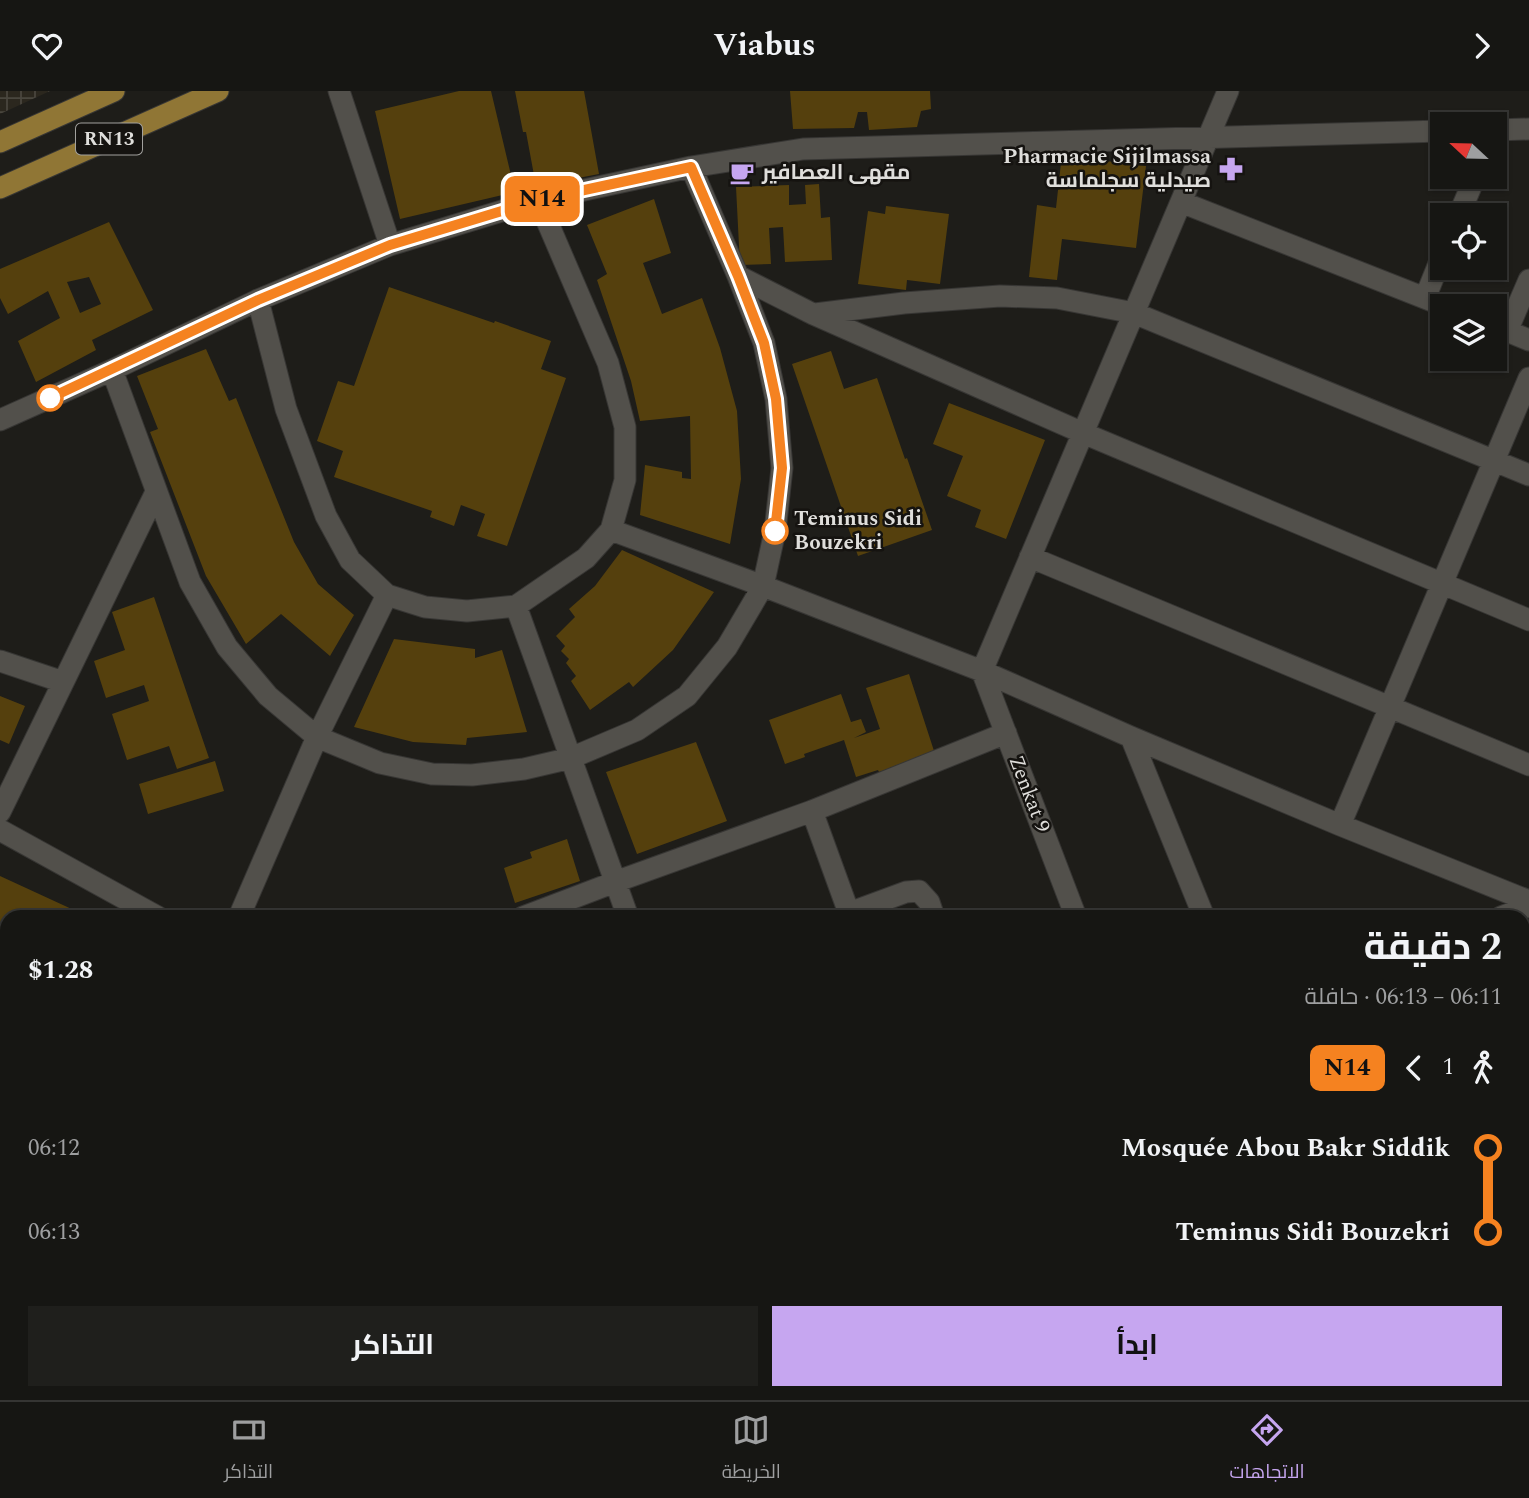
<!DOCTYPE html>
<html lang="ar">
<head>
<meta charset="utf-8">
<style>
  body { margin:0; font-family:Spectral,Cairo,serif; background:#1f1f1c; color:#f1f3f6; direction:rtl; height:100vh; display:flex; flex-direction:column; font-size:26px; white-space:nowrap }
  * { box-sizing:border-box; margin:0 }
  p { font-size:23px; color:#9e9fa0 }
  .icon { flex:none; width:38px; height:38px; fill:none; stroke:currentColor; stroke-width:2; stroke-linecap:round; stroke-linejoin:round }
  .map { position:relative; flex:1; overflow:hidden; direction:ltr }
  .sheet { position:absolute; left:0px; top:819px; width:1530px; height:490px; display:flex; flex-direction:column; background:#161613; border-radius:21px 21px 0 0; box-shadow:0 2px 5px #0004,0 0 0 2px #353533; direction:rtl }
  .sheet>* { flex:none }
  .badge { padding:0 14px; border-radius:10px; font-size:24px; line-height:46px }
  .needle { width:46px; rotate:292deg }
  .controls { position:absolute; left:1430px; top:21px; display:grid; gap:14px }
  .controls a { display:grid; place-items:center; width:77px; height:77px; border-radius:0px; background:#161613; box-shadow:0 2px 5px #0004,0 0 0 2px #353533; font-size:35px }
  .map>.badge { position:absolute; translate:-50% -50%; box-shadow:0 0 0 4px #fff }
  .legs { display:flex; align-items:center; gap:10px; height:77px; padding:0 28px; font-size:23px }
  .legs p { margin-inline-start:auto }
  .overview { display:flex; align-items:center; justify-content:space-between; height:119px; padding:0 28px }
  h1 { font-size:38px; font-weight:700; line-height:52px }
  .button { display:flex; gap:14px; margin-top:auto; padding:14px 28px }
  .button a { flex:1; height:80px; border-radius:0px; background:#c6a6f0; color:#111; font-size:28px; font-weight:700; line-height:80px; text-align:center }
  .button a+a { background:#1f1f1c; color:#f1f3f6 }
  ul { padding:0 28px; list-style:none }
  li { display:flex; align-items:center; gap:24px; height:84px; font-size:26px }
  li i { display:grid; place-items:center; width:10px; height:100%; margin:0 9px; background:currentColor }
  li i::after { content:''; width:18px; height:18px; margin:-9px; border:5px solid; border-radius:50%; background:#161613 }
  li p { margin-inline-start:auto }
  li:first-child i { background:linear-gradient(#0000 50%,currentColor 0) }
  li:last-child i { background:linear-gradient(currentColor 50%,#0000 0) }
  header { display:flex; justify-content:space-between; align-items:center; height:91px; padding:0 28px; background:#161613; font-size:32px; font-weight:700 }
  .tab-bar { display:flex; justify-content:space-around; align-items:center; height:98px; border-top:2px solid #353533; background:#161613; font-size:19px; color:#9e9fa0 }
  .tab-bar a { display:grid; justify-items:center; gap:4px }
  .tab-bar .selected { color:#c6a6f0 }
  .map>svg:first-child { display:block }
</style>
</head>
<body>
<header><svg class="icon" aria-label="forward" viewBox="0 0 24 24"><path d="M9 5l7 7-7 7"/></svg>Viabus<svg class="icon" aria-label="heart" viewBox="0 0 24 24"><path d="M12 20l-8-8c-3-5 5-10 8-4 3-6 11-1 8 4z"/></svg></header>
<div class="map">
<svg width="1529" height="1309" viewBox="0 0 1529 1309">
  <defs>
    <pattern id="industrial-grid" width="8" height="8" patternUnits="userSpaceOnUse" patternTransform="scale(1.75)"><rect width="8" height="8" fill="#2b271e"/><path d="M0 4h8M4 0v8" fill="none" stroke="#49463e"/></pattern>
  </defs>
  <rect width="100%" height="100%" fill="#1e1d19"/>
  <path fill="url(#industrial-grid)" d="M0 0H50L0 23Z"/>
  <path fill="#55400d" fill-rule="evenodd" d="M459 0H491L515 101 400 128 375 20Z
    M515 0H584L599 83 536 95 526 41H523Z
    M790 0H930L931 18 921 20 917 36 869 39 867 21H858L854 37 793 38Z
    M1082 67 1146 75 1136 157 1062 148 1057 189 1029 186 1037 114 1056 117 1061 72 1081 74Z
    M819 93 821 127 830 126 832 169 785 171 783 136 769 137 771 173 740 174 736 96 789 94V114L806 113 805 94Z
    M654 108 671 162 643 172 662 223 702 207 720 257 737 320 741 388 730 453 640 424 645 374 682 381V387L691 388 690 325 640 330 631 290 597 189 607 183 587 134Z
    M886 115 949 123 940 193 907 189 906 199 858 193 868 120 885 123Z
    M109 131 153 219 92 249 96 259 36 291 18 250 60 227 48 200 8 223 0 207V178ZM89 186 101 213 80 222 67 191Z
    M389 196 494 232 495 230 551 250 541 278 566 287 507 455 477 445 485 423 461 414 454 435 430 426 432 420 334 386 343 360 317 350 338 290 354 295Z
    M206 258 229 310 236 307 294 451 318 493 354 524 330 565 281 523 246 553 206 485 150 341 158 338 137 285Z
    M831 260 844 298 877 287 905 368 907 367 932 439 858 465 792 273Z
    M949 312 1045 349 1006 448 975 436 981 419 947 405 963 365 933 353Z
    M622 459 714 501 673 559 633 596 629 591 590 619 571 590 576 585 566 572 569 568 561 560 565 555 556 545 575 526 569 518 595 495Z
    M154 506 209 667 177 678 169 655 127 669 112 623 149 610 144 594 106 607 94 570 125 559 112 521Z
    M394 548 475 558V567L502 559 527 641 467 647 466 654 413 651 354 636Z
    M909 583 935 663 879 681 878 679 856 686 844 649 804 663 805 666 785 673 769 629 841 603 851 631 861 628 866 641 854 647 880 638 866 597Z
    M0 605 25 615 9 653 0 649Z
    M696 651 727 730 637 763 606 681Z
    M215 670 224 700 148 723 139 693Z
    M567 748 580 790 515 812 504 777 532 767 530 761Z
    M0 785 89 826H7V863L0 860Z
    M595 817 598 826H565L564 825Z
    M0 868 7 871V917L0 933Z
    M7 1128V1163L0 1159V1143Z
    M0 1167 7 1170V1202L0 1199Z
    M100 1302H145L141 1309H114Z
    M640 1302H760L762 1309H642Z"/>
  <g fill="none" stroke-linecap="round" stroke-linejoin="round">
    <g stroke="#373634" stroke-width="23">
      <path id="street" d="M339 0 390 154
        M1494 39 1529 38
        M1181 111 1445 215
        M1459 124 1475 86
        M738 185 813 223 1083 342 1529 529
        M1425 207 1442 165
        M258 209 286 318 326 425 350 469 387 504 425 516 467 520 516 515 586 467 611 439 625 389V336L608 272 538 109
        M815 223 904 212 1000 205 1057 207 1134 222 1529 384
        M1495 235 1529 249
        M1507 240 1529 189
        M112 279 190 491 227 556 268 605 317 646 380 672 432 683 472 684 524 678 571 667 637 639 687 605 727 556 763 495 775 440 782 377 776 308 764 252 738 185 691 76
        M0 329 112 279 258 209 390 154 538 109 691 76 803 58 1442 40
        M611 439 763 495 982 580 1131 646 1340 734 1529 810
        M1030 466 1529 674
        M516 515 628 826
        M0 570 63 591
        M1131 646 1204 826
        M812 720 1006 642
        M0 721 156 401
        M1340 734 1529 287
        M0 739 158 826
        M239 826 317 646 387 504
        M523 826 615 791 812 720 849 822 906 801 919 800 929 811 934 826
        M1076 826 982 580 1228 0
        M1501 826 1529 815
        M1522 954 1529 952
        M0 1013 7 999
        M1522 1078 1529 1076
        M0 1212 7 1215
        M1522 1241 1529 1259
        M1522 1279 1529 1277
        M0 1302 7 1289
        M371 1302 373 1309
        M803 1302 805 1309
        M956 1302V1309
        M1101 1302 1104 1309
        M1252 1302 1254 1309
        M1352 1302 1360 1309
        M210 1309 216 1302
        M561 1309 581 1302
        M1438 1309 1458 1302"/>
    </g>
    <g stroke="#373634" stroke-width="23">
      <path id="primary" d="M0 51 114 0
        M0 97 218 0"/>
    </g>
    <use href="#street" stroke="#52504b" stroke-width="21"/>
    <use href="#primary" stroke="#907635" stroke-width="21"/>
  </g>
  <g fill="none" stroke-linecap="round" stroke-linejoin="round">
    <g stroke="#fff" stroke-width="16">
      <path id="line-1" d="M50 307 258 209 390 154 538 109 691 76 738 185 764 252 776 308 782 377 775 440"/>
    </g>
    <use href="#line-1" stroke="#f58220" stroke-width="10"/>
  </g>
  <defs>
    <g id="pharmacy-bare" transform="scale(1.89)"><path d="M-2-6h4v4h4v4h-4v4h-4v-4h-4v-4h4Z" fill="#c6a6f0" stroke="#151310" stroke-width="2.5" paint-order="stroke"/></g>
    <g id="cafe-bare" transform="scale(1.89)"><path d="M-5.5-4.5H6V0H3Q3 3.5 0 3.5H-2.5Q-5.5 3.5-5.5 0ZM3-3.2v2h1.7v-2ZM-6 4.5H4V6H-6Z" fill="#c6a6f0" stroke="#151310" stroke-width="2.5" paint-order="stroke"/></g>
  </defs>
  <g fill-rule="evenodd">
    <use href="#pharmacy-bare" x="1231" y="78"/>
    <use href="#cafe-bare" x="742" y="82"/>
  </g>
  <g fill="#fff" stroke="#f58220" stroke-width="3.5">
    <circle cx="50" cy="307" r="12"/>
    <circle cx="775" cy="440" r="12"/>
  </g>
  <g text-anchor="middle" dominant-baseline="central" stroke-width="5" stroke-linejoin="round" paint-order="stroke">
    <rect fill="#151310" stroke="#a2a19e" stroke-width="2" x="76" y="32.5" width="66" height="31" rx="5"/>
    <g font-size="19" font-weight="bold" fill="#dfdedb">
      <text x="109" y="48">RN13</text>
    </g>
    <g font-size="21" font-weight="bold" fill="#dfdedb" stroke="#151310" text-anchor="end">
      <text x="1211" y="66">Pharmacie Sijilmassa<tspan x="1211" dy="24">صيدلية سجلماسة</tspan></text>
      <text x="762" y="82" text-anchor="start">مقهى العصافير</text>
    </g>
    <g font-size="21" font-weight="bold" fill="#dfdedb" stroke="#151310" text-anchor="start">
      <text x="794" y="428">Teminus Sidi<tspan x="794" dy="24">Bouzekri</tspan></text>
    </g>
    <g font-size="21" fill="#dfdedb" stroke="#151310">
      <text transform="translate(1029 703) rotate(69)">Zenkat 9</text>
    </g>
  </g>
</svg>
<div class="controls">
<a><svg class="needle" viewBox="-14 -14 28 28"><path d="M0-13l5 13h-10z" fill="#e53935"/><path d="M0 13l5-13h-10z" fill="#9e9fa0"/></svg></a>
<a><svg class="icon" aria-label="locate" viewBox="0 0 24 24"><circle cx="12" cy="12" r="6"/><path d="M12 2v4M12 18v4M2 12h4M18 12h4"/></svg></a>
<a><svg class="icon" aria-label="layers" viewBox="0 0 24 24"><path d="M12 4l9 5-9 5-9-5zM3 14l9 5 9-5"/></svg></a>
</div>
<b class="badge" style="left:542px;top:108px;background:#f58220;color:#111">N14</b>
<section class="sheet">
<div class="overview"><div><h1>2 دقيقة</h1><p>06:11 – 06:13 · حافلة</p></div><b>$1.28</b></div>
<div class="legs"><svg class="icon" aria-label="walk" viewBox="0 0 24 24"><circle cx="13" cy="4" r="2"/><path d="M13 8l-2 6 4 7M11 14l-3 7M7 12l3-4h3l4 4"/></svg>1<svg class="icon" aria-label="back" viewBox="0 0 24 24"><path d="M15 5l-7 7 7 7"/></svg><b class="badge" style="background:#f58220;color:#111">N14</b></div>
<ul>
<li><i style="color:#f58220"></i><b>Mosquée Abou Bakr Siddik</b><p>06:12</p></li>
<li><i style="color:#f58220"></i><b>Teminus Sidi Bouzekri</b><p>06:13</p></li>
</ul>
<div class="button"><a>ابدأ</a><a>التذاكر</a></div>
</section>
</div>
<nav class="tab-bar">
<a class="selected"><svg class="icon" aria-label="directions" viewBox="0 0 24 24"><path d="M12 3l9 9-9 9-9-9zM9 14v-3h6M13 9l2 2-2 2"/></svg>الاتجاهات</a>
<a><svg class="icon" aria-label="map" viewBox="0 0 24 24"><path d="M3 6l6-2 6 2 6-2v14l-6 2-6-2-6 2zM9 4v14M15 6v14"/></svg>الخريطة</a>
<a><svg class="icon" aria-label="tickets" viewBox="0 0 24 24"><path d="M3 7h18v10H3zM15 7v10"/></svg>التذاكر</a>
</nav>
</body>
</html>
